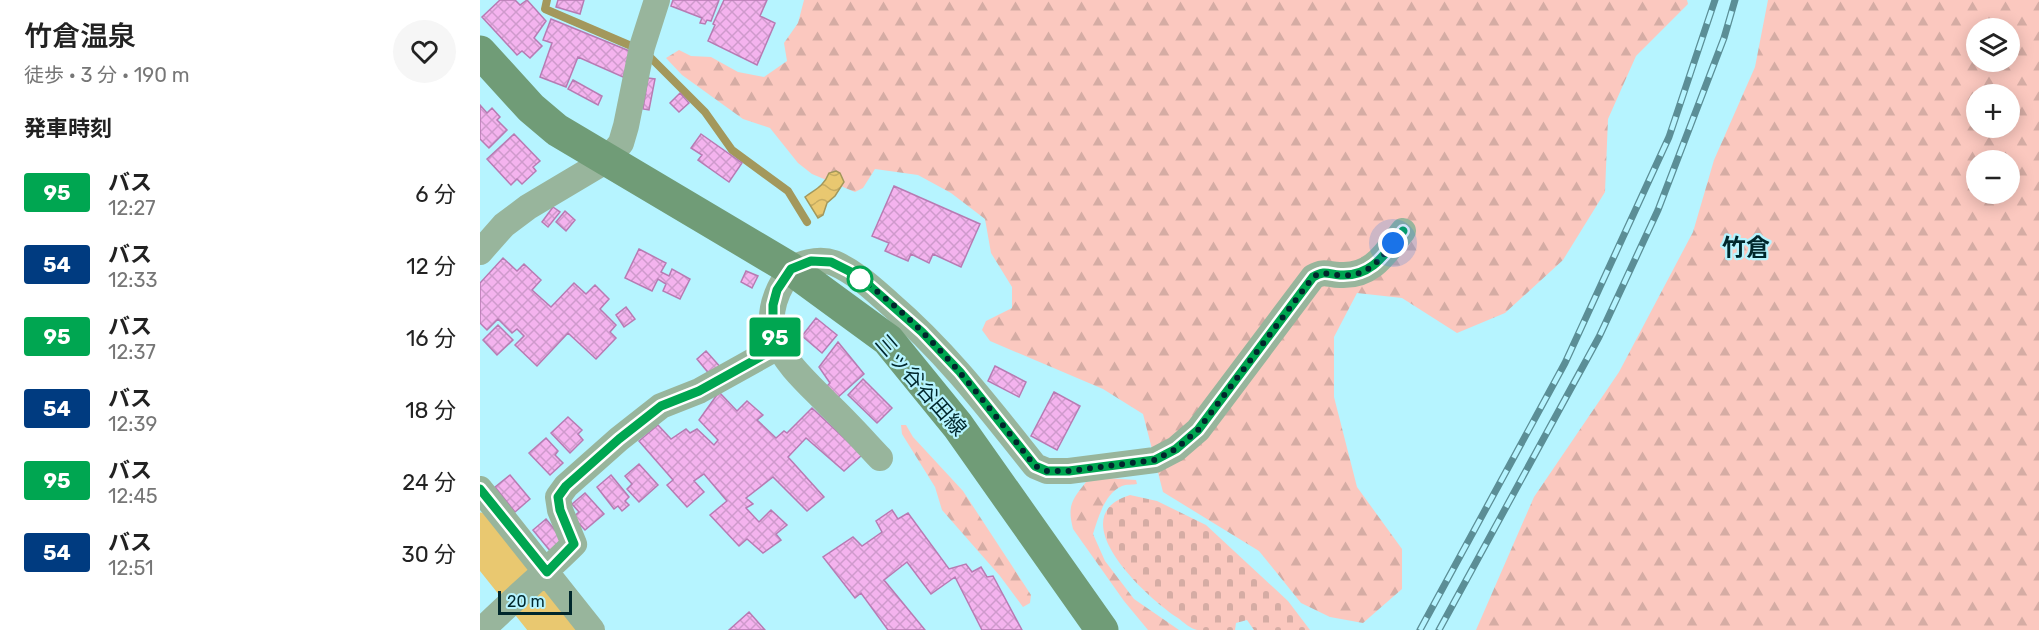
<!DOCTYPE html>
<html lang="ja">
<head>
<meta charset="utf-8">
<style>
  body { margin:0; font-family:Rubik,"Noto Sans JP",sans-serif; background:#f6f6f6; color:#222; height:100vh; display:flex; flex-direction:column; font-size:22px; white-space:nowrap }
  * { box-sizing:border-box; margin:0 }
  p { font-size:20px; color:#767676 }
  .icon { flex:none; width:33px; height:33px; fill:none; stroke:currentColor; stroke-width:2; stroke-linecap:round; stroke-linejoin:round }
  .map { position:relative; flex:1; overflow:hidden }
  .details { display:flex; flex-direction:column; background:#fff; width:480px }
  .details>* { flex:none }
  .badge { padding:0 12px; border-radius:4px; font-size:21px; line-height:39px }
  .controls { position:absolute; left:1486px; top:18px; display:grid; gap:12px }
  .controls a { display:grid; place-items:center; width:54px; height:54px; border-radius:50%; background:#fff; box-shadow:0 3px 15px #0003; font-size:30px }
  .scale { position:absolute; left:18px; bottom:15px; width:74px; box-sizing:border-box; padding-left:6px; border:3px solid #00272c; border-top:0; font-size:16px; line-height:21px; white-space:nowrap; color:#00272c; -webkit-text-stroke:4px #b6f4ff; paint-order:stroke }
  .you { position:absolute; width:30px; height:30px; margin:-15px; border:4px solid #fff; border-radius:50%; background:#1a73e8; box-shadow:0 0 0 9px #1a73e833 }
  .map>.badge { position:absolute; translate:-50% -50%; box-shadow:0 0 0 3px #fff }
  h2 { padding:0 24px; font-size:22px; line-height:54px }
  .round { display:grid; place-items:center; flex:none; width:63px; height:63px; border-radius:32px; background:#f6f6f6 }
  .overview { display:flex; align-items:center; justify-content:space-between; height:102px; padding:0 24px }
  h1 { font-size:28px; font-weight:600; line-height:45px }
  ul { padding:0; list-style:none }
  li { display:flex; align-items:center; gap:18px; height:72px; padding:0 24px }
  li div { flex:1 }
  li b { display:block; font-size:22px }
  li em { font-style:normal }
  li .badge { min-width:66px; font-weight:700; text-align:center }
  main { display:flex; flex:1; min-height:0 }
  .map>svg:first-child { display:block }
</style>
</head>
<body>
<main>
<section class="details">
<div class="overview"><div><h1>竹倉温泉</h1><p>徒歩 · 3 分 · 190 m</p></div><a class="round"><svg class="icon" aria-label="heart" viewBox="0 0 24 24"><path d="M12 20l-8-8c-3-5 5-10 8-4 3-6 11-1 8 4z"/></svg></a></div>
<h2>発車時刻</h2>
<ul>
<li><span class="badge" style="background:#00a651;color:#fff">95</span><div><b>バス</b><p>12:27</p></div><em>6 分</em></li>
<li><span class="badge" style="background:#003b80;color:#fff">54</span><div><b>バス</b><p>12:33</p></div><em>12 分</em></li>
<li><span class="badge" style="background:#00a651;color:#fff">95</span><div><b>バス</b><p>12:37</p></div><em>16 分</em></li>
<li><span class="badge" style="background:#003b80;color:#fff">54</span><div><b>バス</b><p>12:39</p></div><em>18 分</em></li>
<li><span class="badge" style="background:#00a651;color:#fff">95</span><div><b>バス</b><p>12:45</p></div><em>24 分</em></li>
<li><span class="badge" style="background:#003b80;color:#fff">54</span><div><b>バス</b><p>12:51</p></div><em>30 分</em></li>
</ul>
</section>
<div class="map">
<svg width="1559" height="630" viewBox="0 0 1559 630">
  <defs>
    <pattern id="forest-firs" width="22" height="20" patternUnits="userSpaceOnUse" patternTransform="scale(1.5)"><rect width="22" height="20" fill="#fbc8bf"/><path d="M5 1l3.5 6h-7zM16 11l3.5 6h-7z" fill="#d5aca4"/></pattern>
    <pattern id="cemetery-stones" width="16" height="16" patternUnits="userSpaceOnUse" patternTransform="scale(1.5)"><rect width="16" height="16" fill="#fbc8bf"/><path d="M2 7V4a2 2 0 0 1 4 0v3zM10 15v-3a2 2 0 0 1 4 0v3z" fill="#d5aca4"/></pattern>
    <pattern id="water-waves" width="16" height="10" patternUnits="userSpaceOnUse" patternTransform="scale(1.5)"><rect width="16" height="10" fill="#e9c870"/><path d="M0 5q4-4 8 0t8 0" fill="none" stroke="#c6ac61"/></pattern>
    <pattern id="building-cross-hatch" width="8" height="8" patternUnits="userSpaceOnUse" patternTransform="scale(1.5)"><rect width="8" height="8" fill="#f4b3ee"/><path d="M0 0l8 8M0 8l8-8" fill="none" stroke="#cf9acc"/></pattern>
  </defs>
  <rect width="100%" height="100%" fill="#b6f4ff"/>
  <path fill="url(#forest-firs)" fill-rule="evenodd" d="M324 0H1207L1208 4 1156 56 1128 119 1125 192 1083 260 1025 313 977 333 922 298 877 293 854 337V397L877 487 922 549V589L883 623 850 617 821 603 779 551 683 492 663 414 623 389 510 341 502 330 506 321 532 308V287L511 253 505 219 471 193 438 175 395 169 383 188 375 192 332 174 318 163 290 128 263 119 202 75 186 58 199 50 211 56 231 57 258 72 284 77 307 61 304 43 318 23Z
    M1288 0H1559V630H996L1054 497 1139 372 1213 232 1234 160 1275 67ZM1530 28V62H1497V28ZM1530 94V128H1497V94ZM1530 160V194H1497V160Z
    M421 425H426L433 437 483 491 551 595 550 603 543 607 520 576 462 510 455 487 422 434Z
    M626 478 656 480 657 484C653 485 646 484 642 486 625 493 618 518 613 534L625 561 654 599 699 630H668L644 601 593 529C587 505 592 500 606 482Z"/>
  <path fill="url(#cemetery-stones)" d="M650 495 677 501 726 525 808 601 830 630H774L767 620 756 623 755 630C743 630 729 630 717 630 711 629 703 622 698 618 667 598 579 517 650 495Z"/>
  <path fill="url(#water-waves)" stroke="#a3985c" stroke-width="1.5" d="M356 171 360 173 364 182 355 196 347 203 343 215 338 218 325 197C336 189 344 186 349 173Z"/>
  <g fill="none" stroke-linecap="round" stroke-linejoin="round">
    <path stroke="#a3985c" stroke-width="8" d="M67 0 65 9 156 48
      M171 58 225 112 252 150 308 191 327 222"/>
    <path stroke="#e9c870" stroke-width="45" d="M0 535 76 630"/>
  </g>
  <path fill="url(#building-cross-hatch)" stroke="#b77bb3" stroke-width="1.5" d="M20 0H35L40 5 47 0 66 21 54 38 62 46 50 58 42 51 37 55 2 17Z
    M78 0H104L100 14 76 7Z
    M193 0H239L231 21 227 20 225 24 220 23 222 18 191 6Z
    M244 0H287L280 16 295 23 277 65 228 41 235 25 233 24Z
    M71 19 152 52 143 77 98 57 86 87 60 77 72 43 63 40Z
    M168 78 175 79 169 110 163 109Z
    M93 80 122 96 118 105 88 89Z
    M200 93 209 103 199 112 190 103Z
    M0 105 7 113 12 108 20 117 17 120 27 130 9 148 0 139Z
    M34 134 60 161 53 167 56 171 42 184 37 179 31 185 7 159Z
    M221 134 262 163 249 182 218 160 222 155 211 148Z
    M414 186 500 224 481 267 453 254 449 263 431 254 428 261 405 251 409 243 392 236Z
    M73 207 80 212 68 227 62 222Z
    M85 211 95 220 86 231 76 222Z
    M159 249 186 263 181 272 189 276 192 269 210 279 200 299 183 291 186 284 178 279 172 291 145 278Z
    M23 258 37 271 44 264 61 280 52 290 71 307 94 283 106 294 115 285 129 299 120 309 136 325 130 332 136 338 116 359 88 333 57 366 35 345 44 336 37 329 32 333 18 319 7 330 0 323V283Z
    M266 271 278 276 272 288 261 282Z
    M146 307 155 319 144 327 136 315Z
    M336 318 357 335 342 353 322 336Z
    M18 325 33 340 17 355 3 340Z
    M358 342 384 374 356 399 347 386 350 383 339 367Z
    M226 351 243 370 231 376 217 359Z
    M515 366 546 382 539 397 508 381Z
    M383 379 412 408 397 423 368 395Z
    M239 392 257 411 267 401 283 415 277 420 296 438 304 431 307 433 332 408 382 455 364 471 326 438 308 457 344 497 327 511 293 477 266 498 273 504 266 508 279 522 291 510 307 525 296 534 301 540 283 553 267 539 259 546 230 515 247 501 224 474 214 481 224 492 207 507 187 485 193 480 159 441 178 425 191 439 206 429 210 433 217 429 234 445 238 440 219 420Z
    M574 392 600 406 577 450 551 436Z
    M88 417 102 430 98 434 103 440 90 453 71 433Z
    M66 438 78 451 75 455 83 463 70 475 49 453Z
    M159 464 178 485 159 502 147 489 152 484 145 476Z
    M30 475 50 499 35 512 15 487Z
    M131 475 149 497 145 501 149 505 142 511 138 506 134 509 117 487Z
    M105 493 124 514 105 530 93 517 99 512 92 504Z
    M412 510 418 519 428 513 469 569 486 564 492 572 501 567 507 577 513 576 542 630H502L475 577 451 594 427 562 404 580 445 630H408L381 593 375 598 343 557 373 537 382 546 402 532 396 521Z
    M66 519 84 541 71 552 53 530Z
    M269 612 285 630H249Z"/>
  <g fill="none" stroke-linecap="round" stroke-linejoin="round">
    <path stroke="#98b59c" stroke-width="26" d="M0 252 24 225 48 207 127 160 141 143 146 126 162 47 177 0
      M400 458C383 440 367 422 349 405 310 365 268 333 308 274 316 262 340 258 354 263 375 272 392 288 409 303 466 352 508 407 555 466L567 471H589L675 460 696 449 718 430 833 277C845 270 848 275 860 275 892 277 905 254 923 231
      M0 489 112 630
      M2 630C32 600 64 574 94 544L80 510 78 497 86 486 139 439 181 406 219 391 298 347"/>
    <path stroke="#709c77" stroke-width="33" d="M0 52 51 108 77 130 311 269 408 340 478 426 622 630"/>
    <g stroke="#5b8e96" stroke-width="7">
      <path id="rail" d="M940 630 1085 363 1189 137 1235 0
        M959 630 1119 337 1178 210 1244 38 1255 0"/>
    </g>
    <use href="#rail" stroke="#b6f4ff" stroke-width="4.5" stroke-dasharray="14" stroke-linecap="butt"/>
  </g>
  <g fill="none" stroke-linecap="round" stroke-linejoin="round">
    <g stroke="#fff" stroke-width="14">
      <path id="line" d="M0 489 67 572 94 544 80 510 78 497 86 486 139 439 181 406 219 391 298 347 293 327V305L297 290 311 269 331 261 351 262 369 271 391 287 442 332 480 372 555 466 567 471H589L675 460 696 449 718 430 833 277C845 270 848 274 860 275 892 277 905 254 923 231"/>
    </g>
    <use href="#line" stroke="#00a651" stroke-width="9"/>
    <path stroke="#00272c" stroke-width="6" stroke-dasharray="0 10.8" d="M380 279C450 328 502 399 555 466L567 471H589L675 460 696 449 718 430 833 277C842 271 846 274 857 275 885 278 897 264 913 243"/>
  </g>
  <circle fill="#fff" stroke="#00a651" stroke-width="3" cx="380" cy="279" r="12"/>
  <g text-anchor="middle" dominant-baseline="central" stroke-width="4.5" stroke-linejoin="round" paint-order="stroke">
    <g font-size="21" fill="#00272c" stroke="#b6f4ff">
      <text transform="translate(441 385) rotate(49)">三ッ谷谷田線</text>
    </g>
    <g font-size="24" font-weight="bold" fill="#00272c" stroke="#b6f4ff">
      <text x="1266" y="248">竹倉</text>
    </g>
  </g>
</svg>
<div class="controls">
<a><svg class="icon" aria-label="layers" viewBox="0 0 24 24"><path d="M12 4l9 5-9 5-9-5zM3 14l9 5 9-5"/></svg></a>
<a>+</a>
<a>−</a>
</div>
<div class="scale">20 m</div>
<div class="you" style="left:913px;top:243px"></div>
<b class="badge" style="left:295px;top:337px;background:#00a651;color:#fff">95</b>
</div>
</main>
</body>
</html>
